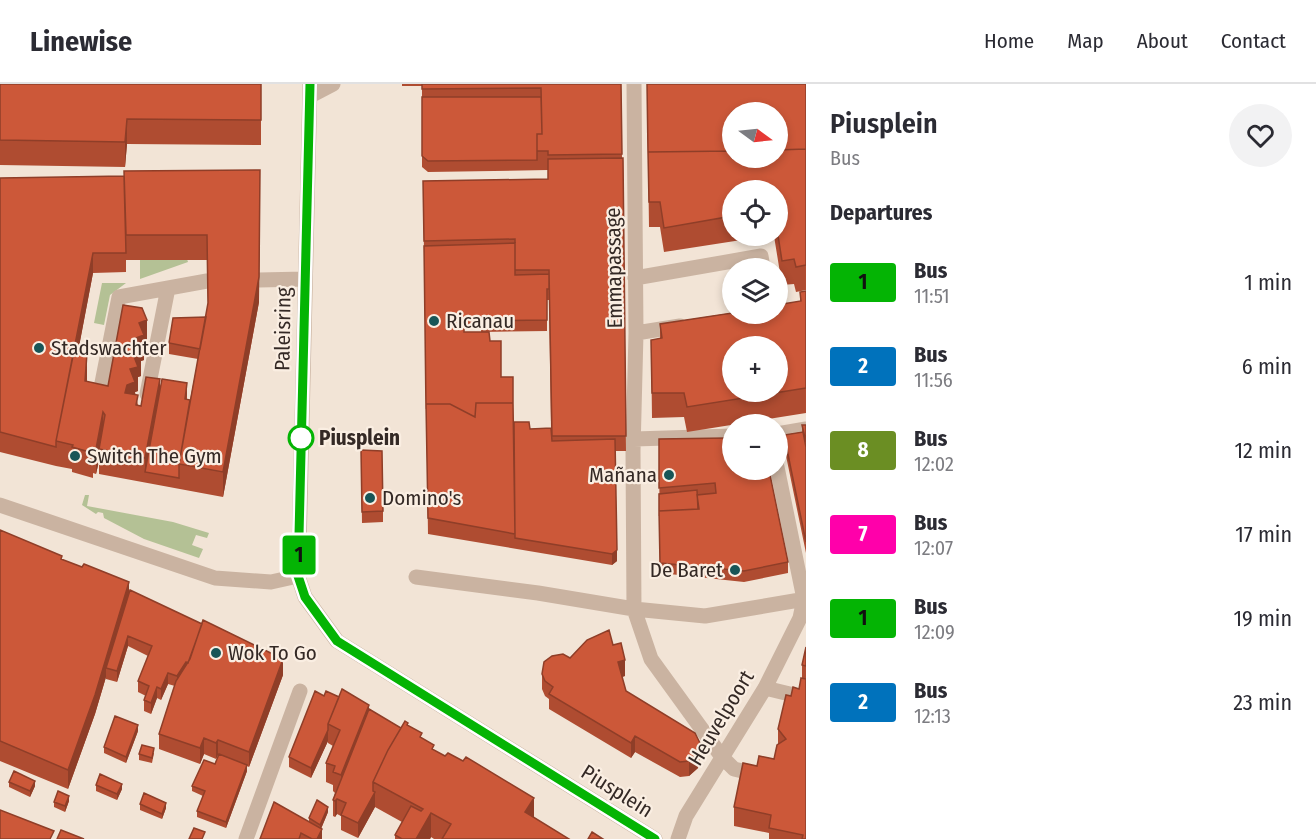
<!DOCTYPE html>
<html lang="en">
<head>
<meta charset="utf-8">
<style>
  body { margin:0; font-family:"Fira Sans Condensed",sans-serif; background:#f2f2f3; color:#2b2b33; height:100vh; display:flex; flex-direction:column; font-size:22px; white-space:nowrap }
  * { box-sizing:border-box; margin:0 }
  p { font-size:20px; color:#7c7c81 }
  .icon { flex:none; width:33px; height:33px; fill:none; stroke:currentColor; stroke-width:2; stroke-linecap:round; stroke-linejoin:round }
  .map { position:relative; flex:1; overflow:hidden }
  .details { display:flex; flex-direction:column; background:#fff; width:510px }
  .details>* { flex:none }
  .badge { padding:0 12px; border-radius:4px; font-size:21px; line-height:39px }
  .needle { width:39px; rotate:105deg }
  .fabs { position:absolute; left:722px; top:18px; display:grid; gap:12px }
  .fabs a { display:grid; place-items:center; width:66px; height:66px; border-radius:50%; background:#fff; box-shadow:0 3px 9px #0003; font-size:30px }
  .map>.badge { position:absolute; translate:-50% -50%; box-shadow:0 0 0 3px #fff }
  h2 { padding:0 24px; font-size:22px; line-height:54px }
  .round { display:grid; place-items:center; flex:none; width:63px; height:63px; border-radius:32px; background:#f2f2f3 }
  .head { display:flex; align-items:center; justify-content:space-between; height:102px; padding:0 24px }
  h1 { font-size:28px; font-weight:600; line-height:45px }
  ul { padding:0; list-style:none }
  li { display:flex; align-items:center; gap:18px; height:84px; padding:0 24px }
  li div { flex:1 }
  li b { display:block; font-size:22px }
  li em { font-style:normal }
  li .badge { min-width:66px; font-weight:700; text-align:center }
  header { display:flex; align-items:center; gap:36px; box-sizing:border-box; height:84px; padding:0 30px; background:#fff; border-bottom:2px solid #e1e1e2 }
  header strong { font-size:28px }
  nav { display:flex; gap:33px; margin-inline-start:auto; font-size:21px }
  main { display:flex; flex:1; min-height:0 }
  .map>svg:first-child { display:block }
</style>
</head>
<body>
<header>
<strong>Linewise</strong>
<nav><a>Home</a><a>Map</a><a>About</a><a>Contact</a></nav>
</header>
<main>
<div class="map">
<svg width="806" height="755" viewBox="0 0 806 755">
  <rect width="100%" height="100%" fill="#f2e4d6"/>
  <path fill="#b4c195" d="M140 175H187L188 178 140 195Z
    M102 199H126L110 211 104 241 94 239Z
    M85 411H89L87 422 173 438 209 449 207 454 196 451 192 461 203 465 199 474 144 455 104 434 103 429 98 428 96 430 82 421Z"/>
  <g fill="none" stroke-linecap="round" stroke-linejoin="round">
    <path stroke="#cab3a1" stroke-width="15" d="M310 0 299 465 298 492 305 513 337 557 655 755
      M634 0 636 249 633 367 634 525 651 575 722 673 734 685 759 691
      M310 12 333 0
      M635 194 761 172 763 184
      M259 196 305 195
      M636 249 680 242
      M147 310 168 204
      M98 319 119 213 207 197
      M777 350 806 345
      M634 355 732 352
      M0 421 215 494 271 498 298 492
      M416 493 538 509 634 525 705 532 806 515
      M765 604 806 614
      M246 755 300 607
      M678 755 686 732 765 604 800 534 804 515 777 383"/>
  </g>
  <path fill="#af4c31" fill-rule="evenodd" d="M0 0H261V61L127 60 125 83 0 81Z
    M402 0H621L622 74H623L626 367H615L617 477 612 481 428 450 423 97 548 95V86L428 88 422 83V2H402ZM547 216H549L551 344 530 345 514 338 501 293 490 257 464 248V244H481V248L547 247Z
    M647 0H806V206L796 208 794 200 782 201 774 152H777V106H732V152H767L664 168 660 143H649Z
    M260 86 259 218 223 413 99 390V377L96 390 93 389V394L72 388V385L56 382 0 368V94L124 92ZM126 176H207L208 221 206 233 169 259V270L198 275 190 316H187V310H160L141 322 138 321 135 308 138 307V293L141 292V277L144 276V262L147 261 123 221 108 302 87 298V294L78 267 93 189 126 188Z
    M806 207V329L687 348 684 333 652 334 651 256 660 255V240L800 218V208Z
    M802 341H806V469L784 362V351L802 348Z
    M727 354 788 478V489L744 498 660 489 659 355Z
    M361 366 383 427V438L362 439Z
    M0 446 129 507 283 591 249 683 247 682V687L226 744 197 733V727L203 712 192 707V702L215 680 218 672V671L216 675 204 670 200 680 159 665V650L175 602 168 600 161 616 157 614 151 630 144 627V616L146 612 138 608V597L148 572 128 562 117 598 106 595V593L95 630 68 705 0 677Z
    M613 561 625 592 622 593 626 607 700 674 698 684 689 692 680 693 635 668 631 674 549 625V615L545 612 542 605V590L570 574Z
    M806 563V755H769V749L734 742V723L757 682 774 675 778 660V645L791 612 799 605 802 594V581Z
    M324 612 369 625 401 644 408 642 434 666 534 734 569 755H434L431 753 430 755H395V751L402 738 375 723 358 754 341 746V732L337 730 335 733 333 732V716L335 709 333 707V701L326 698V679L333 662 328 659V657L311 694 289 683V673Z
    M138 647 126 679 104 669V663Z
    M154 669 152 679 139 676V670Z
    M9 698 35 702 30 713 9 703Z
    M96 701 122 705 117 716 96 707Z
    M69 717 65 728 54 723V718Z
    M140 720 166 724 162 735 140 726Z
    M328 728 321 745 322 755H260L309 738V734Z"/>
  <path fill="#8f3e28" d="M127 35V60L125 83V58Z
    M260 86 259 218 223 413V388Z
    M93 169V189L61 358H57Z
    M147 236V261L144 262V276L141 277V292L138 293V307L135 308V323L125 309 139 239Z
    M87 269V294L85 322V297Z
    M160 295V320L145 388V374Z
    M187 299V310L185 326V315Z
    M103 328V353L99 365V377L96 390V365Z
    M617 466V477L612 481V470Z
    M129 498V518L106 584V593L95 630 68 705V686Z
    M128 552V562L117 598V587Z
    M283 575V591L249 683V668Z
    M625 576V592L618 594V578Z
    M186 578V588L177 603V592Z
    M168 589V600L161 616V605Z
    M157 603V614L151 630V619Z
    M369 621V641L341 711V691Z
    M138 641V647L126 679V673Z
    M328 646V657L311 694V684Z
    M635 652V668L631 674V659Z
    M204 654V670L200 680V664Z
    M218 656V671L216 675V659Z
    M700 659V674L698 684 689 692V677Z
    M247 681V687L226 744V738Z
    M35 697V702L30 713V707Z
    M122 700V705L117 716V710Z
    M375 708V723L358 754V739Z
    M69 712V717L65 728V722Z
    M534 714V738L525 728Z
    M337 715V730L335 733V717Z
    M166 719V724L162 735V730Z
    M328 723V728L320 747V741Z
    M431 729V753L430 755H416Z
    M322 745V755H317Z"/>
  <path fill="#cc5839" stroke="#8f3e28" stroke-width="1.5" fill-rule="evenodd" d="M0 0H261V36L127 35 125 58 0 56Z
    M422 0H621L622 70 548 71V67H537V50H542L541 4 422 5Z
    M647 0H806V65L777 66V28H732V67L648 68Z
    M422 13H541L542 50H537V76L428 77 422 72Z
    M806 65V181L796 183 794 175 782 177 777 145V106H732V132L664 144 660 118H649L648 68 732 67V74H777V66Z
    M623 74 626 352H552L549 186H515V155L424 157 423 97 548 95V75Z
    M260 86 259 193 223 388 179 380 208 219 207 151H126L124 87Z
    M124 92 126 169H93L56 357V363L0 348V94Z
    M515 159V191L549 190V205H547V236L481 237V233H464V248H489L490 257H501V293H513V319H476L475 333 450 320H426V325L424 162Z
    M806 207V304L687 323 684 309H652L651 256 662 254 660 240 732 229V230H777V221L801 217 800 208ZM732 262H777V308H732Z
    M123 221 142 224 147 236 139 239 144 251 136 254 141 267 133 270 138 283 130 285 135 298 127 301 125 309 138 311 136 321 141 322 146 293 160 295 145 374 99 365 105 331 103 328 96 365H93V369L72 363 73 361 56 357 74 267 87 269 85 297 108 302Z
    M206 233 200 265 169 259 173 234Z
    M162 295 187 299 185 315 190 316 179 380V394L145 388Z
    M476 319H513L515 450 428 434 426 320H450L475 333Z
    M514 338H529L530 345 551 344 552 357 615 355 617 466 612 470 515 454Z
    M802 341H806V358Z
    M803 348 806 363V458L784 351Z
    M727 354H732V386H769L788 478 744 487 660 479 659 427 699 425 697 411 716 409 715 399 659 404V355Z
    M361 366 382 367 383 427 362 428Z
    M697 406 698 425 659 427V432V410Z
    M0 446 62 472 61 475 82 483 84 480 129 498 95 611 68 686 0 657Z
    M130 506 202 540 188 579 186 578 177 592 168 589 161 605 157 603 151 619 144 616 149 602 138 597 152 562 128 552 117 587 106 584Z
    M203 536 283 575 249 668 218 656 216 659 204 654 200 664 159 650 176 597 190 575Z
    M609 546 613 561 621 559 625 576 618 578 626 607 695 649 700 659 698 668 689 677 680 678 635 652 631 659 549 610 553 603 545 597 542 590 544 578 552 572 563 570 570 574 587 556Z
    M806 563V582L802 581Z
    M801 594 806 595V755H802L803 751 769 744 771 731 734 723 743 679 757 682 759 672 774 675 777 661 786 655 778 645 786 611 791 612 793 603 799 605Z
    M342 605 369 621 341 691 333 688 335 682 326 679 340 646 328 640Z
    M315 607 324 612 326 607 339 613 328 640V646L311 684 289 673Z
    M369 625 401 644 388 666 373 698V707L375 708 358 739 341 731 346 719 337 715 335 717 333 716Z
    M115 632 138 641 126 673 104 663Z
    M405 637 408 639 407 641 422 649 420 653 434 661 432 665 445 672 448 669 463 677 466 673 534 714 525 728 569 755H442L451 740 431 729 416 755H402L395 751 411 722 421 727 423 725 373 698 388 666Z
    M142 661 154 664 152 674 139 670Z
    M219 670 247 681 226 738 197 727 205 707 192 702 204 676 215 680Z
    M14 687 35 697 30 707 9 698Z
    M100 690 122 700 117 710 96 701Z
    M58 707 69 712 65 722 54 718Z
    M144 709 166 719 162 730 140 720Z
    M317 716 328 723 320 741 309 734Z
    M274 718 322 745 317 755H312L301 749 299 755H260Z
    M0 726 54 747 50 755H0Z
    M194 744 205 748 202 755H189Z
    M61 746 84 755H57Z
    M592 748 603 755H588Z"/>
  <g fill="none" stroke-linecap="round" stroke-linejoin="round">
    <g stroke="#fff" stroke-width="14">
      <path id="line" d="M310 0 298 492 305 513 337 557 655 755"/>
    </g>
    <use href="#line" stroke="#04b404" stroke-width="9"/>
  </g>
  <g fill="#185557" stroke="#faeee2" stroke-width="2">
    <circle cx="434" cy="237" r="6"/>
    <circle cx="39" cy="264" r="6"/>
    <circle cx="75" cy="372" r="6"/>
    <circle cx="669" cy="391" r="6"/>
    <circle cx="370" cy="414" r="6"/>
    <circle cx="735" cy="486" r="6"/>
    <circle cx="216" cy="569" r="6"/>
  </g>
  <circle fill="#fff" stroke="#04b404" stroke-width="3" cx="301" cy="354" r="12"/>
  <g text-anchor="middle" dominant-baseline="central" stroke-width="4.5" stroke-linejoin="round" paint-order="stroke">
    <g font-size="21" fill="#342925" stroke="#faeee2">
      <text transform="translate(614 184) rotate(-91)">Emmapassage</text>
      <text transform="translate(283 245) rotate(-89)">Paleisring</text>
      <text transform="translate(721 634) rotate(-59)">Heuvelpoort</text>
      <text transform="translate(617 707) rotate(32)">Piusplein</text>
    </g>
    <g font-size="21" fill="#342925" stroke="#faeee2" text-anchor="start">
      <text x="446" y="237">Ricanau</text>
      <text x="51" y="264">Stadswachter</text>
      <text x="87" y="372">Switch The Gym</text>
      <text x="657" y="391" text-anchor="end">Mañana</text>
      <text x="382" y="414">Domino's</text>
      <text x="723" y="486" text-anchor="end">De Baret</text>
      <text x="228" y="569">Wok To Go</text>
    </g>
    <g font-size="21" font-weight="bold" fill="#342925" stroke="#faeee2" text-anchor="start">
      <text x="319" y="354">Piusplein</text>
    </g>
  </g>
</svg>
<div class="fabs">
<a><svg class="needle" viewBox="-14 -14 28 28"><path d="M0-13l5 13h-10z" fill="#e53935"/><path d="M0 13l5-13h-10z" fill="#7c7c81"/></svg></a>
<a><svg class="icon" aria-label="locate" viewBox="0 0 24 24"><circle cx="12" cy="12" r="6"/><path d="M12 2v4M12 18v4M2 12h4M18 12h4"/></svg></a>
<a><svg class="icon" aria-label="layers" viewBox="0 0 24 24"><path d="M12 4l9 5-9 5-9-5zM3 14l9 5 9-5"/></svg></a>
<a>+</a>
<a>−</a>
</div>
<b class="badge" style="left:299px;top:471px;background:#04b404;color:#111">1</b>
</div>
<section class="details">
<div class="head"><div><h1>Piusplein</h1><p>Bus</p></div><a class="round"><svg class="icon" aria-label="heart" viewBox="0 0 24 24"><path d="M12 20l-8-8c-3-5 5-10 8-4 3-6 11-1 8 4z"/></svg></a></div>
<h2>Departures</h2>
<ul>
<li><span class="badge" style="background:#04b404;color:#111">1</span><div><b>Bus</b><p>11:51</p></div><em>1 min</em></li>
<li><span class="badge" style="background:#0072bc;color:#fff">2</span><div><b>Bus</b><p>11:56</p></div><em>6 min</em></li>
<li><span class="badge" style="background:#6b8e23;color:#fff">8</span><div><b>Bus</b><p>12:02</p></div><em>12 min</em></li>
<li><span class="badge" style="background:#f0a;color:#fff">7</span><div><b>Bus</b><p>12:07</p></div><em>17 min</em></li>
<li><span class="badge" style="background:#04b404;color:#111">1</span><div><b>Bus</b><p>12:09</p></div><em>19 min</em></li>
<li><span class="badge" style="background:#0072bc;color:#fff">2</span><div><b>Bus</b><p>12:13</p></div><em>23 min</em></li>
</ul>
</section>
</main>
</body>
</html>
